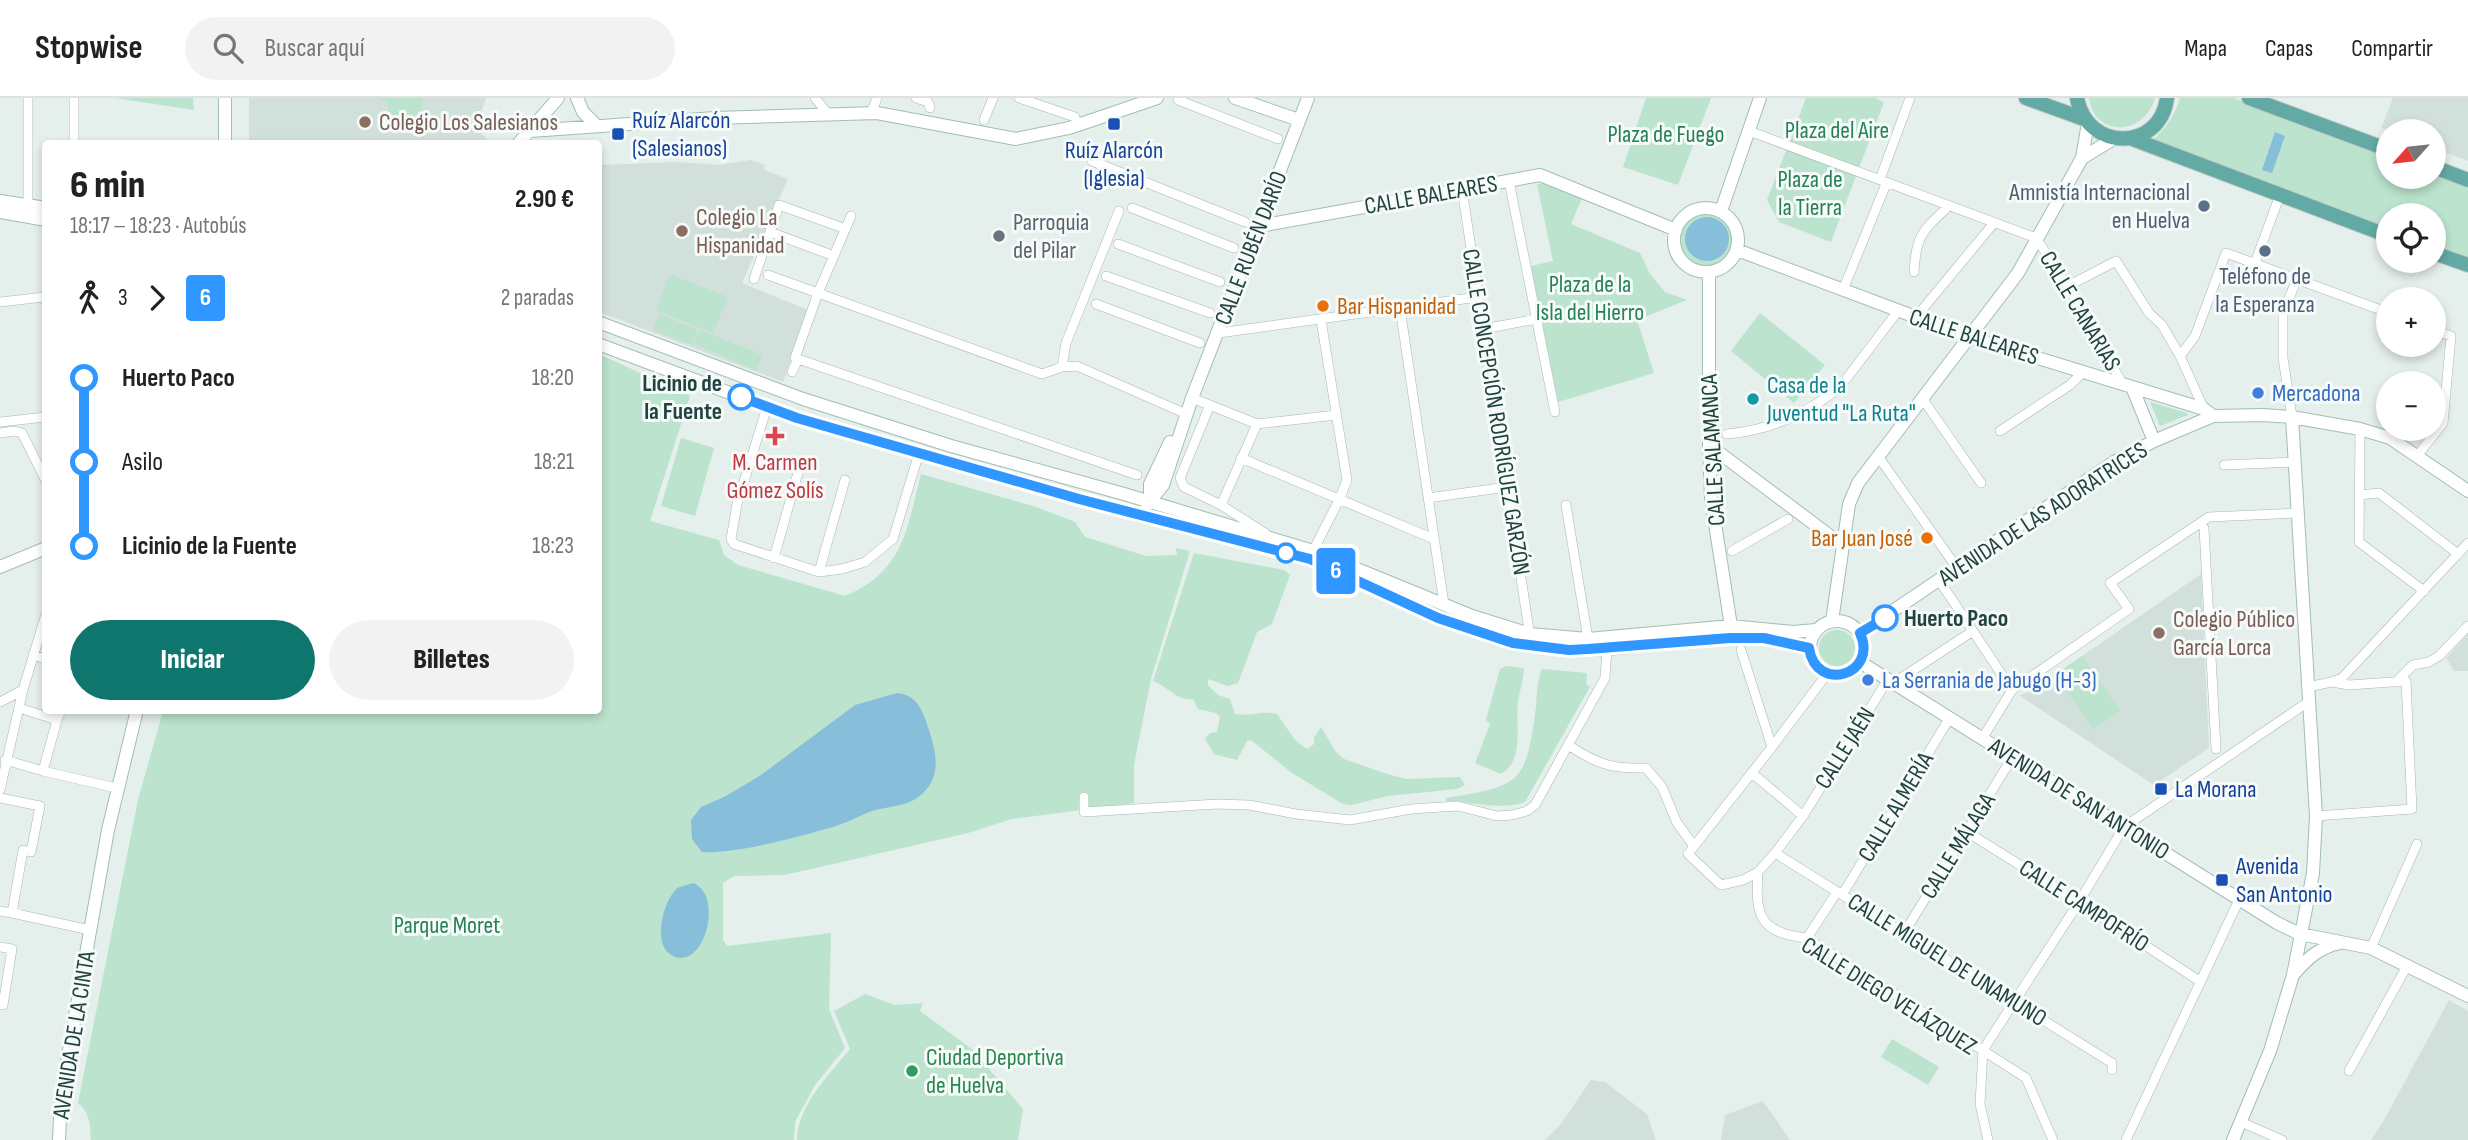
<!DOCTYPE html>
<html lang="es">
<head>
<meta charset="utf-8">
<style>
  body { margin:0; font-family:"Sofia Sans Condensed",sans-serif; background:#f2f2f2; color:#222; height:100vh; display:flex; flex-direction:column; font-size:26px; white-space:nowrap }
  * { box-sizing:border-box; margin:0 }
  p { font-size:23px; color:#767676 }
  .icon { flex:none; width:38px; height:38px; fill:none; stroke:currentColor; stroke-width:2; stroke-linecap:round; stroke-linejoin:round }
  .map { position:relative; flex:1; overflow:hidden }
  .drawer { position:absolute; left:42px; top:42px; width:560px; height:574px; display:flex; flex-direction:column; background:#fff; border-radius:7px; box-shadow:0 4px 10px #0003 }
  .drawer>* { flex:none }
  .badge { padding:0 14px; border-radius:5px; font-size:24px; line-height:46px }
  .needle { width:46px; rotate:243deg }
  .buttons { position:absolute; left:2376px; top:21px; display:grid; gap:14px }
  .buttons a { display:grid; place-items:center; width:70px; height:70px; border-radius:50%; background:#fff; box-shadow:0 4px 10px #0003; font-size:35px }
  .map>.badge { position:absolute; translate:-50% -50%; box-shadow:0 0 0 4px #fff }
  .legs { display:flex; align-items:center; gap:10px; height:77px; padding:0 28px; font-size:23px }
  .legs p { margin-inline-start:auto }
  .overview { display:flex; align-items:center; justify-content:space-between; height:119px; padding:0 28px }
  h1 { font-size:38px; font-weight:800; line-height:52px }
  .primary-button { display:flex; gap:14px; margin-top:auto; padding:14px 28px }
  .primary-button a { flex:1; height:80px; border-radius:42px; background:#0f766e; color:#fff; font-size:28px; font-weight:800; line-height:80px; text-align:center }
  .primary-button a+a { background:#f2f2f2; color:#222 }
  ul { padding:0 28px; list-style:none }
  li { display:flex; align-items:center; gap:24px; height:84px; font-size:26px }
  li i { display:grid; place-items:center; width:10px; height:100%; margin:0 9px; background:currentColor }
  li i::after { content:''; width:18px; height:18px; margin:-9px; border:5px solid; border-radius:50%; background:#fff }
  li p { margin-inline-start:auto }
  li:first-child i { background:linear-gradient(#0000 50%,currentColor 0) }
  li:last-child i { background:linear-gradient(currentColor 50%,#0000 0) }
  header { display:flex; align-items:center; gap:42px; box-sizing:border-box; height:98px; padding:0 35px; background:#fff; border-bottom:2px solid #e0e0e0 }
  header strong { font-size:33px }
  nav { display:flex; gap:38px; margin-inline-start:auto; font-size:24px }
  .search { width:490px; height:63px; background:#f2f2f2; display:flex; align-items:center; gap:18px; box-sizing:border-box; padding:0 24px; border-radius:38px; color:#767676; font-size:26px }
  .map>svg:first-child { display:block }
</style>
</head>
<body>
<header>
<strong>Stopwise</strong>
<div class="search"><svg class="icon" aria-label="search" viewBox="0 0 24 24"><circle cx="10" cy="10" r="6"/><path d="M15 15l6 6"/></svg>Buscar aquí</div>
<nav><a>Mapa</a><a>Capas</a><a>Compartir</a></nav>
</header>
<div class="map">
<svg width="2468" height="1042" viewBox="0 0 2468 1042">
  <rect width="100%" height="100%" fill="#e5efec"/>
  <path fill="#d2e0dc" d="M249 0H486L482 13 480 34 489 44 249 45Z
    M2393 0H2468V63L2434 50V33H2399L2381 30Z
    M751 62 765 67 764 72 788 81 742 185 810 213 783 284 599 214 598 67 677 64 719 67Z
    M2201 476 2209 650 2154 687 2019 597 2030 594Z
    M2468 536V573H2454L2446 560Z
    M2449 902 2468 913V1042H2371L2383 1024Z
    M1591 982 1605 984 1647 1016 1656 1042H1545L1560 1027Z
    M1763 1003 1790 1042H1721L1725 1017Z"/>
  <path fill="#bbe3cd" d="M115 0H193L194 12Z
    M375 0H424L415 30 385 21 389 5Z
    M1646 0H1711L1678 87 1623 69Z
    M1806 0H1875L1884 4 1831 144 1779 124 1767 102Z
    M2089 0H2155C2144 39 2094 39 2089 0Z
    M2180 0H2234L2389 58V79H2434V76L2468 88V161L2434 149V117H2389V132L2150 45C2165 31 2174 20 2180 0Z
    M1545 85 1582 100 1571 126 1640 155 1650 176 1665 194 1687 202 1637 222 1654 275 1558 304 1531 168 1553 163 1537 86Z
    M1677 142a29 29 0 1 1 58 0a29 29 0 1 1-58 0Z
    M670 176 728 199 713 235 656 212Z
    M1760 215 1825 267 1794 305 1731 253Z
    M659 216 698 232 692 247 653 232Z
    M700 232 762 257 756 272 694 246Z
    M599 256 690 298 650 423 719 442 724 457 738 467 845 498C904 473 907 431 921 376L1036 409 1075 424 1085 439 1146 458 1177 457 1176 450 1190 453 1151 581 1134 667V705L1012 721 968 735 820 769 784 777 734 778 723 785V842L727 848 831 835 829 911 845 950 815 987 795 1024 794 1042H91C90 1026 90 1015 78 1005L138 702 163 613 598 612Z
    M2150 304 2187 315 2188 317 2160 328Z
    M681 340 714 350 695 418 661 408Z
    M1194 455 1284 472 1290 477 1272 526 1257 534 1238 585 1228 588 1208 581V587L1218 597 1230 601 1235 616C1250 619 1263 612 1277 616L1295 642 1307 651 1314 646V640L1321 629 1336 654 1344 661 1387 676 1406 681 1460 679 1465 687 1457 691 1388 698 1351 707 1343 706 1292 675 1251 642 1247 643 1237 662 1214 656 1205 641 1210 635 1217 634 1220 619 1216 615 1198 611 1193 601C1177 603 1167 588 1153 583Z
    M1819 550a18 18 0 1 1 36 0a18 18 0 1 1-36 0Z
    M2082 558 2120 613 2093 631 2055 577Z
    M1506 568 1524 570C1523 582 1520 592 1518 603 1515 627 1525 662 1501 676L1475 665 1490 626 1486 622 1500 571Z
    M1542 571 1587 575 1586 586 1590 589 1525 704C1500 713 1472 703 1446 703V700C1522 688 1526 685 1536 609 1537 596 1537 582 1542 571Z
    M865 896 895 907 923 905 920 913 973 952 1023 1011 1018 1042H797C798 1007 829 977 850 951L834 913Z
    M1892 941 1939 969 1928 987 1881 959Z"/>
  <path fill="#87bfda" d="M2275 34 2285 38 2272 75 2262 72Z
    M1685 141a22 22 0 1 1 44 0a22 22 0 1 1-44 0Z
    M897 595C918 597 923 614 929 632 936 654 942 678 922 696 908 709 889 708 872 713 859 718 846 725 833 729 797 739 738 756 702 754L692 741 691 722 701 709 726 698 761 677 855 607Z
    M693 785C724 796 705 873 673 858 664 853 661 845 661 835 661 819 666 802 677 790Z"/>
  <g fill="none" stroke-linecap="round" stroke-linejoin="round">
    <g stroke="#a6b8b5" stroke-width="10">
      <path id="street" d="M28 0V107
        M74 0V46
        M815 0 829 17
        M916 0 928 4 930 10
        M1019 0 1075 19
        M1178 2 1278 41
        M873 10 877 0
        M984 22 993 0
        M1749 33 2036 140 2068 188 2123 287
        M1092 63 1245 124
        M1882 76 1910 0
        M1509 83 1555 314
        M1462 91 1530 539
        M1132 110 1234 150
        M851 118 818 195 795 260 1137 377
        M770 134 779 107 846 131
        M1118 146 1220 184
        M2255 165 2280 97
        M1914 174C1916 137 1922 133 1949 108
        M768 177 1042 276 1062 269 1077 268 1184 315
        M1106 178 1210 215
        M754 181 770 134 834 158
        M2068 188 2116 163 2149 215 2162 227 2180 258 2204 311
        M1843 192 1886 86
        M0 204 44 199 46 203
        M1096 206 1200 245
        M1400 210 1444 506
        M1916 219 1994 125
        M1483 231 1537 221
        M1219 235 1478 199
        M2180 258 2195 238 2226 155 2389 215
        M1062 269 1066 245 1119 113
        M792 274 798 261
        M1847 280 1898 213
        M1192 300 1257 326 1336 317
        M1922 300 1981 385
        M1210 307 1180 380 1184 389 1221 407 1265 435
        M767 309 737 406 731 441 734 446 819 474 842 471 865 464 893 441 919 355
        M2292 319 2283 260V215L2297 181
        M0 324 46 319
        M2360 331 2359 444 2424 493
        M2000 333 2070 287 2083 274
        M0 335 14 333 22 335 46 383
        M1727 336C1771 332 1810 315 1843 286
        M1878 358 1957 470
        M2417 358 2443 325 2451 238 2434 232
        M1241 360 1434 441
        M2224 367 2295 364
        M2359 397 2379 395 2458 456
        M1428 400 1507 389
        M1221 407 1257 326
        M1566 407 1588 541
        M2204 430 2216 651
        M1313 453 1340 400 1347 382 1321 222
        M1732 453 1788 421
        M774 460 799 371
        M819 474 845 382
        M1939 482 2012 592
        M1741 552 1772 649
        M33 557 46 561
        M1827 576 1772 649 1688 756 1721 787 1743 782 1758 774 1775 755 1803 718 1887 583
        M2396 584 2413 567 2429 564 2439 558 2468 528
        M1892 586 1973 533
        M2307 589 2332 584 2342 580 2468 445
        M0 604 23 592
        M19 610 57 622 61 612
        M1982 641 2012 592 2129 511 2110 485 2209 419 2297 415
        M1568 647C1597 666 1611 671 1646 670L1662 689 1677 725 1694 748
        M5 662 43 673 57 622
        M43 673 116 690
        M1752 675 1803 718
        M0 692 23 592 46 516
        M1084 699V714L1217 706 1249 707 1296 716 1350 722 1411 711 1458 708 1497 718 1512 717 1527 713 1535 707 1605 580 1607 551
        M0 700 40 708 31 754 23 752 12 815 0 813
        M2316 718 2412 711 2406 583 2349 587 2332 584
        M1967 734 2079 804 2201 884
        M1775 755 2112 965V972
        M1758 774C1755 817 1759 835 1807 840L2026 980 2053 1042
        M1842 797 1949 621
        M12 815 90 832
        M1904 835 2012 660
        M1807 840 1837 794
        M0 849 12 851 3 907H0
        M2371 850 2417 746
        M2349 973 2407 868
        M2241 1024 2282 1042
        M1988 1042 1980 1006 1983 952 2079 804 2124 729 2308 604
        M2126 1042 2239 802"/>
    </g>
    <g stroke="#a1bdb8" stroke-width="14">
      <path id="secondary" d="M577 0 583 14 596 27
        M1235 0 1299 22
        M530 33 715 20 877 15 1016 41 1069 30 1157 0
        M225 46V0
        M518 46 558 0
        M2082 60 2115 40
        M0 103 46 110
        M1674 142a32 32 0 1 1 64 0a32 32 0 1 1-64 0Z
        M1721 113 1760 0
        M0 114 46 122
        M1260 128 1540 77 1676 132
        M1737 152 1969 239 2204 311 2213 318
        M1709 174V347L1711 400 1731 528
        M598 224 803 301 951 348 1124 396 1313 453 1472 518 1530 536 1588 541 1731 528 1793 534 1816 532
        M598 246 797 320 1137 417 1310 461 1439 520 1513 546 1569 552 1607 551 1730 539 1764 540 1809 549
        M2132 289 2154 343
        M1709 347 1842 447
        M1150 405V386L1170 344
        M1147 407 1163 387 1192 300 1308 0
        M0 469 46 450
        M1810 550a27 27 0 1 1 54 0a27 27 0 1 1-54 0Z
        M1832 523 1849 406 1858 385 2018 175 2082 60 2088 25
        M1860 535 2114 364 2154 343 2213 318 2263 317 2292 319 2360 331 2390 340 2468 393
        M1860 564 2277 825 2300 836 2371 850 2468 898
        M2293 877C2308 860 2318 850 2340 845
        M59 1042 61 997 108 732 137 612
        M2233 1042 2270 953 2293 877 2313 775 2316 718 2292 319"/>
    </g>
    <g stroke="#c1cbca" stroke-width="16">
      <path id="primary" d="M2026 0 2084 21
        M2077 0C2087 54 2160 54 2167 0
        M2249 0 2389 52
        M2130 40 2389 138
        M2434 69 2468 82
        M2434 155 2468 167"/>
    </g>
    <use href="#street" stroke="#fff" stroke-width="9"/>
    <use href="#secondary" stroke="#fff" stroke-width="12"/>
    <use href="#primary" stroke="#64aaa4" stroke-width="14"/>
  </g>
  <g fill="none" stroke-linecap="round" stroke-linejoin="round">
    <g stroke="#fff" stroke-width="16">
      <path id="line-1" d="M741 299 797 320 1079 401 1310 461 1438 520 1513 545 1569 552 1588 551 1730 540H1764L1809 550C1816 596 1879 577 1860 535L1885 520"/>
    </g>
    <use href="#line-1" stroke="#2f97ff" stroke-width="10"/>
  </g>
  <g fill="#8d6e63" stroke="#f6fbf9" stroke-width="2.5">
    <circle cx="365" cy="24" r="7"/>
    <circle cx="682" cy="133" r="7"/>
    <circle cx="2159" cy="535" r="7"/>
  </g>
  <g fill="#1a4fb4" stroke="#f6fbf9" stroke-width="2.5">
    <rect x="1107" y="19" width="14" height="14" rx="3.5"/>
    <rect x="611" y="29" width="14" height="14" rx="3.5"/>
    <rect x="2154" y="684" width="14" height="14" rx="3.5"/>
    <rect x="2215" y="775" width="14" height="14" rx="3.5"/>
  </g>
  <g fill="#5c6f8a" stroke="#f6fbf9" stroke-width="2.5">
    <circle cx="2204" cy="108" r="7"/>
    <circle cx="2265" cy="153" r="7"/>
  </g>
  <circle fill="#6b7280" stroke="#f6fbf9" stroke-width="2.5" cx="999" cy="138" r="7"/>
  <g fill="#e8710a" stroke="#f6fbf9" stroke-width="2.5">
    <circle cx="1323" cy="208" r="7"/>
    <circle cx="1927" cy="440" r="7"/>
  </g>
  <g fill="#3f7fe0" stroke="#f6fbf9" stroke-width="2.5">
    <circle cx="2258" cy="295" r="7"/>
    <circle cx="1868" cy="582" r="7"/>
  </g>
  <g fill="#fff" stroke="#2f97ff" stroke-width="3.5">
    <circle cx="741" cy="299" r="12"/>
    <circle cx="1286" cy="455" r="9"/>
    <circle cx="1885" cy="520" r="12"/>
  </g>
  <circle fill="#0f9aa8" stroke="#f6fbf9" stroke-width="2.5" cx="1753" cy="301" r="7"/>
  <path fill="#e0444e" stroke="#f6fbf9" stroke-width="2.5" d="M771.5 327.5h7v7h7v7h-7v7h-7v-7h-7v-7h7z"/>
  <circle fill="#2e9e5b" stroke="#f6fbf9" stroke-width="2.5" cx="912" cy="973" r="7"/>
  <g text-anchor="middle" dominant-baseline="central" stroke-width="6" stroke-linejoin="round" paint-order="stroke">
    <g font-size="24" fill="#164399" stroke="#f6fbf9" text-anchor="start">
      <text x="632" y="22">Ruíz Alarcón<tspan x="632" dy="28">(Salesianos)</tspan></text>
      <text x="1114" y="52" text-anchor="middle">Ruíz Alarcón<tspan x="1114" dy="28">(Iglesia)</tspan></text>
      <text x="2175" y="691">La Morana</text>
      <text x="2236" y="768">Avenida<tspan x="2236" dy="28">San Antonio</tspan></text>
    </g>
    <g font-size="24" fill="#785e54" stroke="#f6fbf9" text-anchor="start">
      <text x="379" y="24">Colegio Los Salesianos</text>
      <text x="696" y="119">Colegio La<tspan x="696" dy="28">Hispanidad</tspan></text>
      <text x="2173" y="521">Colegio Público<tspan x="2173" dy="28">García Lorca</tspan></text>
    </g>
    <g font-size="24" fill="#268058" stroke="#f6fbf9">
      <text x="1837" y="32">Plaza del Aire</text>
      <text x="1666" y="36">Plaza de Fuego</text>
      <text x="1810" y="81">Plaza de<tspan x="1810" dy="28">la Tierra</tspan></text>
      <text x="1590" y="186">Plaza de la<tspan x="1590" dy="28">Isla del Hierro</tspan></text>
      <text x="447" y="827">Parque Moret</text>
    </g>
    <g font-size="24" fill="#4e5e75" stroke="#f6fbf9" text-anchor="end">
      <text x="2190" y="94">Amnistía Internacional<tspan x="2190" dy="28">en Huelva</tspan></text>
      <text x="2265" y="178" text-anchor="middle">Teléfono de<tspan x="2265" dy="28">la Esperanza</tspan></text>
    </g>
    <g font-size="24" fill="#214440" stroke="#f6fbf9">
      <text transform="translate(1431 97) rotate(-10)">CALLE BALEARES</text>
      <text transform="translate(1251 150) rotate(-69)">CALLE RUBÉN DARÍO</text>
      <text transform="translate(2080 213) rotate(59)">CALLE CANARIAS</text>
      <text transform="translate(1974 239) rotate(18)">CALLE BALEARES</text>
      <text transform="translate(1496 314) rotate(81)">CALLE CONCEPCIÓN RODRÍGUEZ GARZÓN</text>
      <text transform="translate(1713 352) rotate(-93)">CALLE SALAMANCA</text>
      <text transform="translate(2043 416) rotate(-33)">AVENIDA DE LAS ADORATRICES</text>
      <text transform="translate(1845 650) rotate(-58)">CALLE JAÉN</text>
      <text transform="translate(2079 701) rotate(32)">AVENIDA DE SAN ANTONIO</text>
      <text transform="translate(1896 709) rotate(-59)">CALLE ALMERÍA</text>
      <text transform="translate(1958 748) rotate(-58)">CALLE MÁLAGA</text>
      <text transform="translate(2084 808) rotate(33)">CALLE CAMPOFRÍO</text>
      <text transform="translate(1947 862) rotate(32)">CALLE MIGUEL DE UNAMUNO</text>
      <text transform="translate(1889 898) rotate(32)">CALLE DIEGO VELÁZQUEZ</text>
      <text transform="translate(74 937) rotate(-81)">AVENIDA DE LA CINTA</text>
    </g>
    <g font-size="24" fill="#5b616d" stroke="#f6fbf9" text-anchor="start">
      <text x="1013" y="124">Parroquia<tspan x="1013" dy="28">del Pilar</tspan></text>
    </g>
    <g font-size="24" fill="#c56008" stroke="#f6fbf9" text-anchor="start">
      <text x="1337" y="208">Bar Hispanidad</text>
      <text x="1913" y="440" text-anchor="end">Bar Juan José</text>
    </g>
    <g font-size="24" font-weight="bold" fill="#214440" stroke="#f6fbf9" text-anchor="end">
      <text x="722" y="285">Licinio de<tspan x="722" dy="28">la Fuente</tspan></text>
      <text x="1904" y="520" text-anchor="start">Huerto Paco</text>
    </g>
    <g font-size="24" fill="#0d838f" stroke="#f6fbf9" text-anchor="start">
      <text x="1767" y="287">Casa de la<tspan x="1767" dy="28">Juventud "La Ruta"</tspan></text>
    </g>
    <g font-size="24" fill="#366cbe" stroke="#f6fbf9" text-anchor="start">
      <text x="2272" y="295">Mercadona</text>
      <text x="1882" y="582">La Serrania de Jabugo (H-3)</text>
    </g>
    <g font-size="24" fill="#be3a42" stroke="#f6fbf9">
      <text x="775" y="364">M. Carmen<tspan x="775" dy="28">Gómez Solís</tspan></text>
    </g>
    <g font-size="24" fill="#27864d" stroke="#f6fbf9" text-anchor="start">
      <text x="926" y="959">Ciudad Deportiva<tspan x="926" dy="28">de Huelva</tspan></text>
    </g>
  </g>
</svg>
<div class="buttons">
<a><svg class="needle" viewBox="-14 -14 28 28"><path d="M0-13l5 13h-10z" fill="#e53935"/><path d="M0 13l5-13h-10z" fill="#767676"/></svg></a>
<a><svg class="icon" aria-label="locate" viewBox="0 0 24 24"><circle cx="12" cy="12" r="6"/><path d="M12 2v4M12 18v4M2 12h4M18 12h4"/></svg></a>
<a>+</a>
<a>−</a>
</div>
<b class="badge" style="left:1336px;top:473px;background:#2f97ff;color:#fff">6</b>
<section class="drawer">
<div class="overview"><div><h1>6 min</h1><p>18:17 – 18:23 · Autobús</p></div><b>2.90 €</b></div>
<div class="legs"><svg class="icon" aria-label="walk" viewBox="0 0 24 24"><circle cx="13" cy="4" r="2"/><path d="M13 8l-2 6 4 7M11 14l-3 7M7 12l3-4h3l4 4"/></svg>3<svg class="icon" aria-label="forward" viewBox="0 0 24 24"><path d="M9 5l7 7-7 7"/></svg><b class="badge" style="background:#2f97ff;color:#fff">6</b><p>2 paradas</p></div>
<ul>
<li><i style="color:#2f97ff"></i><b>Huerto Paco</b><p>18:20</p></li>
<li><i style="color:#2f97ff"></i><span>Asilo</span><p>18:21</p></li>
<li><i style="color:#2f97ff"></i><b>Licinio de la Fuente</b><p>18:23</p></li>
</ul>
<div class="primary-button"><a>Iniciar</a><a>Billetes</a></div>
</section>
</div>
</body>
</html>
